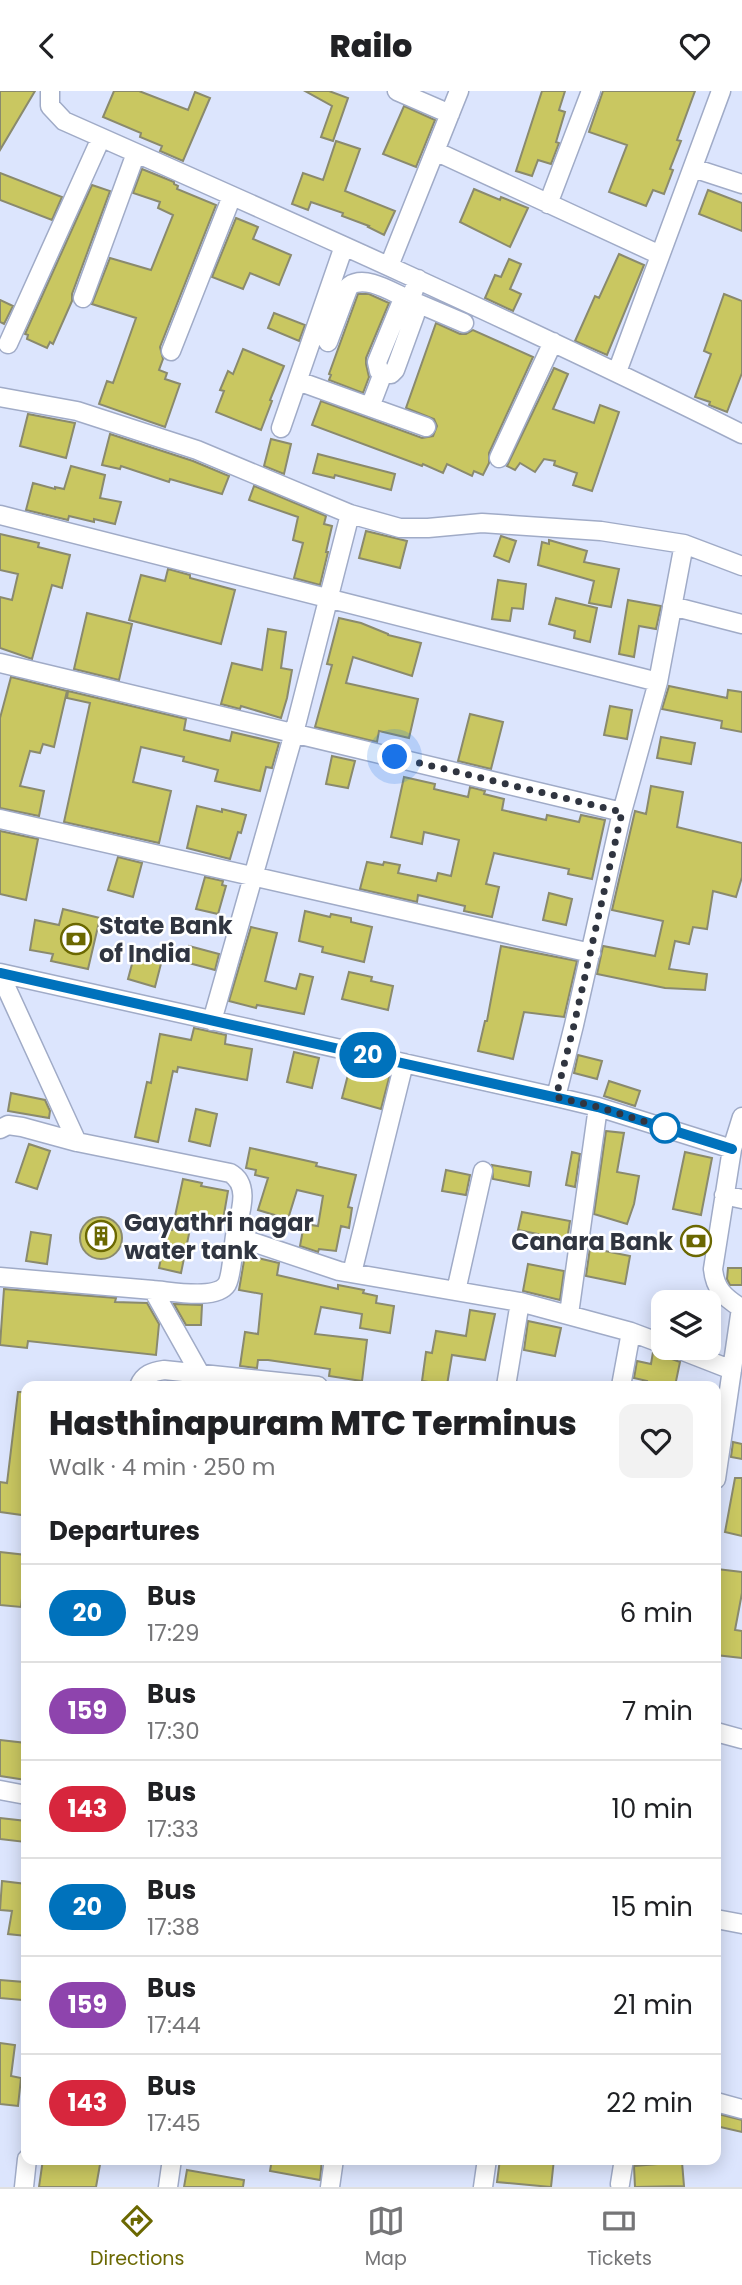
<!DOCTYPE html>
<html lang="en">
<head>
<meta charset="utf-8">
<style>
  body { margin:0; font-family:Poppins,sans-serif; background:#f2f2f2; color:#202124; height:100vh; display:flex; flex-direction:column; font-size:26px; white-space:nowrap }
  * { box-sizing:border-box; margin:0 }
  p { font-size:23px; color:#757577 }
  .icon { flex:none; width:38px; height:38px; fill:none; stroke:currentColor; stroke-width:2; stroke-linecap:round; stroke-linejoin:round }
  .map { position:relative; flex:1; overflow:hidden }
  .details { position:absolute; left:21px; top:1290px; width:700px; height:784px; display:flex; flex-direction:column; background:#fff; border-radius:14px; box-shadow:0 4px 18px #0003 }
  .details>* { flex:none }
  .badge { padding:0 14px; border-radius:23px; font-size:24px; line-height:46px }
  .fabs { position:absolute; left:651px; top:1199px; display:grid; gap:14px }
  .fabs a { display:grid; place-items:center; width:70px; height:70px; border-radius:14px; background:#fff; box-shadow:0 4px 18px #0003; font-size:35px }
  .you { position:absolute; width:35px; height:35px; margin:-18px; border:5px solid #fff; border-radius:50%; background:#1a73e8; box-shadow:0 0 0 10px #1a73e833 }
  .map>.badge { position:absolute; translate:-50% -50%; box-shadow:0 0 0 4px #fff }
  h2 { padding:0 28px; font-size:26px; line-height:63px }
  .round { display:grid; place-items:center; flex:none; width:74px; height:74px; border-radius:14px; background:#f2f2f2 }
  .headline { display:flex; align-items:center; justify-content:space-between; height:119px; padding:0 28px }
  h1 { font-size:33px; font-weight:800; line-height:52px }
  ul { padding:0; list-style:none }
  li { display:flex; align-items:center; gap:21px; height:98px; padding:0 28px; border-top:2px solid #e0e0e0 }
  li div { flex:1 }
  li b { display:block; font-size:26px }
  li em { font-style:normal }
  li .badge { min-width:77px; font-weight:700; text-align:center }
  header { display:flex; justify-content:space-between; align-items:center; height:91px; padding:0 28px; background:#fff; font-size:32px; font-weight:800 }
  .tab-bar { display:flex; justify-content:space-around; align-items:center; height:98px; border-top:2px solid #e0e0e0; background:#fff; font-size:19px; color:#757577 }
  .tab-bar a { display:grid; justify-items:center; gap:4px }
  .tab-bar .selected { color:#6b6801 }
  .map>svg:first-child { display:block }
</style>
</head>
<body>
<header><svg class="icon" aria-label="back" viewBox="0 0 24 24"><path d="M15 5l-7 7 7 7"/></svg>Railo<svg class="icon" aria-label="heart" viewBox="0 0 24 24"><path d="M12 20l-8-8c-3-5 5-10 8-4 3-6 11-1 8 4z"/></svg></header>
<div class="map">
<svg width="742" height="2096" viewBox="0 0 742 2096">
  <rect width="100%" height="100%" fill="#dce5fd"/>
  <path fill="#c9c761" stroke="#8a8a6d" stroke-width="2" d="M0 0H35L0 59Z
    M114 0H139L188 19 195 1 210 7 183 70 160 60 162 55 140 46 141 42 103 26Z
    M305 0H329L348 7 333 50 321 46 332 15Z
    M542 0H565L559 19 565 21 556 51 559 52 551 73 538 69 532 85 516 80Z
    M603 0H695L677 49 681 50 670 78 673 79 664 103 653 99 646 115 609 101 627 54 589 41Z
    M404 15 435 29 416 76 383 63Z
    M336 50 360 58 345 100 395 120 384 144 368 136 369 135 342 125 343 122 311 111 308 119 292 113 303 82 323 89Z
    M142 78 174 91V93L178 95 177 98 216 114 160 256 163 268 159 279 167 282 165 288 180 293 165 336 99 313 107 290 113 292 136 227 92 213 110 167 151 179 173 124 158 117 160 111 133 102Z
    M0 82 62 106 52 129 0 109Z
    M92 94 110 100 72 203V210L53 253 50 251 47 257 27 248 28 244 25 243Z
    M474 98 500 109 501 106 528 117 510 156 460 131Z
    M708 99 742 112V140L699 123Z
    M236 127 258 136 253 148 291 164 279 194 250 182 243 198 212 186Z
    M619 163 644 174 607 264 575 250 595 205 599 207Z
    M509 168 521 173 510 198 521 203 513 220 485 207 495 184 501 186Z
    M358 203H369L389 212 366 267V273L369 286 363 302 329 289 331 284 329 283Z
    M724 203 742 210V282L727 321 709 314 710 311 695 306 711 263 704 260Z
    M0 209 13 215 4 233 0 231Z
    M274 222 305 234 299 250 268 237Z
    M436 232 460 243H466L473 239 533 266 489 362V372L483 384 474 380 472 385 447 373 443 382 423 373 422 375 312 334 321 310 422 347 433 345 437 335 434 328 406 317Z
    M243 258 284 275 270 309 272 310 261 339 216 321 224 300 220 299 228 280 233 283Z
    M554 277 568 283 553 318 594 332 600 314 619 321 592 400 573 394 577 382 554 374 555 370 544 368 535 381 520 372 515 379 507 375Z
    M28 323 75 332 66 367 20 355Z
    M110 343 193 370 229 385 222 403 170 388 169 391 121 375 120 378 102 374Z
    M271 348 291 353 284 383 264 375Z
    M318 363 395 383 391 399 335 384 334 387 313 382Z
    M71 375 105 384 100 407 121 411 115 433 94 428V431L69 425 68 429 26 419 33 392 55 398V396L64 398Z
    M254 395 326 425 324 433 332 435 326 461H328L320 494 294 487 303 452 293 449 298 426 249 409Z
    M366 440 407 450 400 477 359 467Z
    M0 443 39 452 38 456 70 464 62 497 52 494 32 568 0 557V506L12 509 18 483 0 479Z
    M501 445 516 450 509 471 494 465Z
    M549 449 587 460 584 471 619 478 611 516 589 512 594 490 538 474 542 451 549 453Z
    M168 478 190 484V487L235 499 221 553 129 529 141 484 165 490Z
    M498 489 526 493 523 518 512 517 510 530 492 528Z
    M556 507 597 517 590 551 574 547 575 540 549 533Z
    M628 509 661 515 656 538 639 535 634 566 619 563Z
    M87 522 132 533 119 589 74 578Z
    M339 527 361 532 388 543V544L421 552 412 585 353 566 346 592 418 608 409 647 379 640 377 651 315 636 332 574 327 573Z
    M268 538 286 541 281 577 292 579 287 607 281 627 241 615 240 618 221 613 232 572 262 579Z
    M11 586 67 600 54 656 43 653 40 662 30 660 20 695 44 700 39 725 0 717V627Z
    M669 595 727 607 728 599 742 601V641L721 637 722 630 662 618Z
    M68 600 186 628 184 639 230 650 232 641 279 652 272 677 266 676 260 700 215 690 218 679 183 670 184 666 141 656 133 691 171 700 159 752 64 731 90 612 67 607Z
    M610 615 632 619 627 648 604 644Z
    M470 623 503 631 491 678 458 670Z
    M661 646 695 652 691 673 657 667Z
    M332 665 355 670 348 697 326 693Z
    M404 686 435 693 434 698 468 706 470 696 485 700 484 703 504 708 502 719 546 729 547 724 579 731 581 724 605 729 592 788 568 783 569 778 494 762 486 793 499 796 492 826 464 820 465 815 418 804 417 811 360 798 367 771 383 774 384 771 400 774 398 782 436 790 438 782 451 785 459 749 424 741 422 753 391 746Z
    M651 695 683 701 677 736 742 752V786L736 806 713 800 707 838 693 836 689 853 675 850 669 878 707 883 705 899 665 897 597 883 603 855 655 865 663 830 612 819 635 720 646 723Z
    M197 715 222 721V718L246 724 241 742 238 741 230 768 187 757Z
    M0 740 38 748 26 809 0 803Z
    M118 766 142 772 133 806 108 799Z
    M205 786 223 790 222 794 226 795 218 823 196 818Z
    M549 802 572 808 566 834 543 829Z
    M63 818 100 827 88 878 51 870 53 863 30 859 35 829 59 834Z
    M305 820 330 826 331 823 351 827V831L372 836 364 871 322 861 323 856 299 850Z
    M251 836 277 842 265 890 296 898 300 883 313 886 304 923 257 914 256 917 229 910Z
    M189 855 219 863 215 879 185 871Z
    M501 855 577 870 564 926 524 921 513 968 478 960 485 930H487Z
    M136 858 163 865 155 896 128 888Z
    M349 881 372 886 371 890 393 895 388 919 342 908Z
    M194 937 226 944 225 953 252 958 247 989 178 976 177 981 173 980 158 1051 135 1046 147 991 151 992 160 943 191 949Z
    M294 961 319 967 312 997 287 991Z
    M578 964 602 970 597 988 574 982Z
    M350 976 390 983 381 1018 342 1007Z
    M609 990 640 1000 635 1015 604 1005Z
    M11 1002 45 1009 50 1020 49 1027 8 1020Z
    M196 1018 217 1023 210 1055 189 1050Z
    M606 1040 624 1042 617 1081 639 1085 634 1113 627 1133 594 1123Z
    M29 1053 50 1060 37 1098 16 1091Z
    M250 1057 317 1072 316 1075 356 1084 348 1116 352 1117 349 1137 341 1135 336 1160 319 1158 318 1161 300 1155 304 1133 318 1135 323 1105 297 1099 288 1128 258 1119 268 1087 255 1084 256 1079 246 1077Z
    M572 1061 580 1063 575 1096 566 1094Z
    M685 1061 712 1067 701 1124 673 1118Z
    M492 1074 531 1081 529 1095 493 1088Z
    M446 1079 470 1084 466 1104 442 1100Z
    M183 1088 202 1092 201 1095 228 1100 223 1129 195 1124 193 1133H191L181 1182 159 1177 167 1138 172 1139Z
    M522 1121 570 1130 567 1149 518 1139Z
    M80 1147a21 21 0 1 1 42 0a21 21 0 1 1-42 0Z
    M31 1141 51 1144 47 1173 26 1170Z
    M590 1157 630 1165 625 1193 586 1185Z
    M245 1164 279 1172 277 1184 338 1198V1194L364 1199 363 1202 377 1205 376 1212 394 1215 390 1242 360 1237 362 1223 321 1216 315 1243 367 1249 362 1290 329 1285 330 1278 268 1269H258L257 1277 240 1275 245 1241 258 1243 262 1203 239 1199Z
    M528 1173 564 1180 560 1209 523 1200Z
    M728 1177H742V1194H730L727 1188Z
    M4 1198 116 1207 115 1211 147 1212 159 1233 156 1264 28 1250 27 1257 0 1254Z
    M174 1213 202 1214 201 1234H186Z
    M470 1219 495 1223 485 1269 452 1264 447 1294 422 1290 426 1261 432 1262 436 1240 466 1245Z
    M528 1230 561 1237 555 1265 524 1259Z
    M653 1261 680 1271 675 1295H646L647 1290 634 1287 637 1270 651 1273Z
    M18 1301H26V1390L22 1424 0 1421V1391L7 1392Z
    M733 1351 742 1353V1368L731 1366Z
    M735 1387H742V1445L725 1441Z
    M0 1461 26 1464V1490H24L21 1516 0 1514Z
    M717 1478 742 1481V1502L735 1539 742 1540V1567L716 1564 718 1533H716Z
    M0 1649 26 1652V1689L0 1685Z
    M0 1727 26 1730 25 1751 0 1748Z
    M2 1790 26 1793V1845L8 1843 12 1820 0 1819Z
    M0 1889 24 1891 22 1909 0 1907Z
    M0 1952 15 1954 11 1985 21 1987 18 2015 0 2013Z
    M718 2023 742 2029V2041L716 2035Z
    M43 2068H101L96 2096H39Z
    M272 2068H322L320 2089 270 2080Z
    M500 2068H554L551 2096 497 2091Z
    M682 2071 684 2095 635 2096 634 2075Z
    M187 2079 244 2089 243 2096H184Z"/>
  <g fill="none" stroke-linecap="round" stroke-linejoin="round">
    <g stroke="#a0abc7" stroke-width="21">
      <path id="minor" d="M50 0V15L64 30C292 131 519 232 742 343
        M397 0 450 23
        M435 60 660 164
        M693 77 742 93
        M548 113 591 0
        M389 175 459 0
        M83 207 136 62
        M328 251 349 195C366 183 393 202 410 209L418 188
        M8 253 101 47
        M171 260 232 105
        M617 281 721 0
        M383 282 379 280 377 271 400 215 409 213 410 209 464 232
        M383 282 391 283 395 279 415 224 413 216 409 213
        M298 290 370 316 383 282
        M0 306 77 320 197 359 350 423 400 437H428L482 432 601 440 684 453 742 475
        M370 316 426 336
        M281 337 344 155
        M499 367 553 251
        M0 424 658 591
        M672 515 742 533
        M0 572 622 721
        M0 728 591 862
        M0 882 556 1006 598 1016 732 1058
        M0 883 77 1051
        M212 930 294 642 350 423
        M556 1006 574 934 622 721 658 591 684 453
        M0 1038 8 1034 22 1036 77 1051 230 1082C252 1094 239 1125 235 1145
        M724 1104 742 1108
        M352 1182 404 972
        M0 1186 153 1199 199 1281
        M153 1199C170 1200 216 1210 227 1193 232 1184 233 1157 235 1145L339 1180 520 1211 631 1241 663 1253
        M456 1200 483 1080
        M741 1217C724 1206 715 1198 713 1178L732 1058 742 1026
        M569 1223 598 1016
        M673 1256 732 1279
        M139 1295C144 1283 152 1281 164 1279L318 1295
        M506 1295 520 1211
        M621 1295 631 1241
        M716 1388 741 1217
        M716 1641 742 1648
        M0 1699 26 1704
        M716 1828 742 1833
        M716 2011 742 2018
        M620 2093 624 2068
        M24 2096 27 2068
        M168 2096 172 2068
        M330 2096 334 2068
        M483 2096 487 2068"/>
    </g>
    <use href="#minor" stroke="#fff" stroke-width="18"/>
  </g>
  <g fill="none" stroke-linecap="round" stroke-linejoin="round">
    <g stroke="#fff" stroke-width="16">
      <path id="line" d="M0 882 598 1016 732 1058"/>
    </g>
    <use href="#line" stroke="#0072bc" stroke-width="10"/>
    <path stroke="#303540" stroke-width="7" stroke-dasharray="0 12.6" d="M395 666 622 721 574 934 556 1006 598 1016 669 1038 665 1037"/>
  </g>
  <defs>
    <g id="bank-ring" transform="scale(1.575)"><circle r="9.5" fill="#fff" stroke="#6b6801" stroke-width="1.5"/><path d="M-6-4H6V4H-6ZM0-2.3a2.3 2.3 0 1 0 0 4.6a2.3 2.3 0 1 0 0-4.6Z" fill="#6b6801"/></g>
    <g id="building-ring" transform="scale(1.575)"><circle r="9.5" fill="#fff" stroke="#6b6801" stroke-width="1.5"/><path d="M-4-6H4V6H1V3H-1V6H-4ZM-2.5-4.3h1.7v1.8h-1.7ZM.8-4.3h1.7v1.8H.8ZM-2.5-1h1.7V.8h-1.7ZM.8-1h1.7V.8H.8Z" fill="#6b6801"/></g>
  </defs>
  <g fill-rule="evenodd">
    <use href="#bank-ring" x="76" y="848"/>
    <use href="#building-ring" x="101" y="1145"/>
    <use href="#bank-ring" x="696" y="1150"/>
  </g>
  <circle fill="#fff" stroke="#0072bc" stroke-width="3.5" cx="665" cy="1037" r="14"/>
  <g text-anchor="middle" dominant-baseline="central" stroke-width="5" stroke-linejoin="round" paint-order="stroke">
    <g font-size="24" font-weight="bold" fill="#303540" stroke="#fff" text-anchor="start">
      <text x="99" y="834">State Bank<tspan x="99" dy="28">of India</tspan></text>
      <text x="124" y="1131">Gayathri nagar<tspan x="124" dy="28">water tank</tspan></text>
      <text x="673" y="1150" text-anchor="end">Canara Bank</text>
    </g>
  </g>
</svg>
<div class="fabs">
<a><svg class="icon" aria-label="layers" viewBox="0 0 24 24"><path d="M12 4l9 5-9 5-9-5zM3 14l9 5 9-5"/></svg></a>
</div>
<div class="you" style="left:395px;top:666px"></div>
<b class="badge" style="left:368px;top:964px;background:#0072bc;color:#fff">20</b>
<section class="details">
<div class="headline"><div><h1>Hasthinapuram MTC Terminus</h1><p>Walk · 4 min · 250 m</p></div><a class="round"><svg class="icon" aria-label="heart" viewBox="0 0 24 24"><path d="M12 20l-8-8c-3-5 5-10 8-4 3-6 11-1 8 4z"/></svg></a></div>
<h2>Departures</h2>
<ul>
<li><span class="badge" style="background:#0072bc;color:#fff">20</span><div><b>Bus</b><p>17:29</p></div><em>6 min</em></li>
<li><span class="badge" style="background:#8e44ad;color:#fff">159</span><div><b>Bus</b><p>17:30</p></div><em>7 min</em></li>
<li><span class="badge" style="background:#d7263d;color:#fff">143</span><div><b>Bus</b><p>17:33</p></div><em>10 min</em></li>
<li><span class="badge" style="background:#0072bc;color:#fff">20</span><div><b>Bus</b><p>17:38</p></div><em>15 min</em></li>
<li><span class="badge" style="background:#8e44ad;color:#fff">159</span><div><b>Bus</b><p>17:44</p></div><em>21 min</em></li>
<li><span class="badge" style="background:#d7263d;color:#fff">143</span><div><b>Bus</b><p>17:45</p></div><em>22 min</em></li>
</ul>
</section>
</div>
<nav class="tab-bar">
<a class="selected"><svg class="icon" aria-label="directions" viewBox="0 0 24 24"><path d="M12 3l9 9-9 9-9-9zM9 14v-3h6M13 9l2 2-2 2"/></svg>Directions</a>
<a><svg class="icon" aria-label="map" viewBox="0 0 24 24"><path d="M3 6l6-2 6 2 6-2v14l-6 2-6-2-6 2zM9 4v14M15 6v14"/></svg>Map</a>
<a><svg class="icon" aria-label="tickets" viewBox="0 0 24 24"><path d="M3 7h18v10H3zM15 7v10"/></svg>Tickets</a>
</nav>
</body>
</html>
